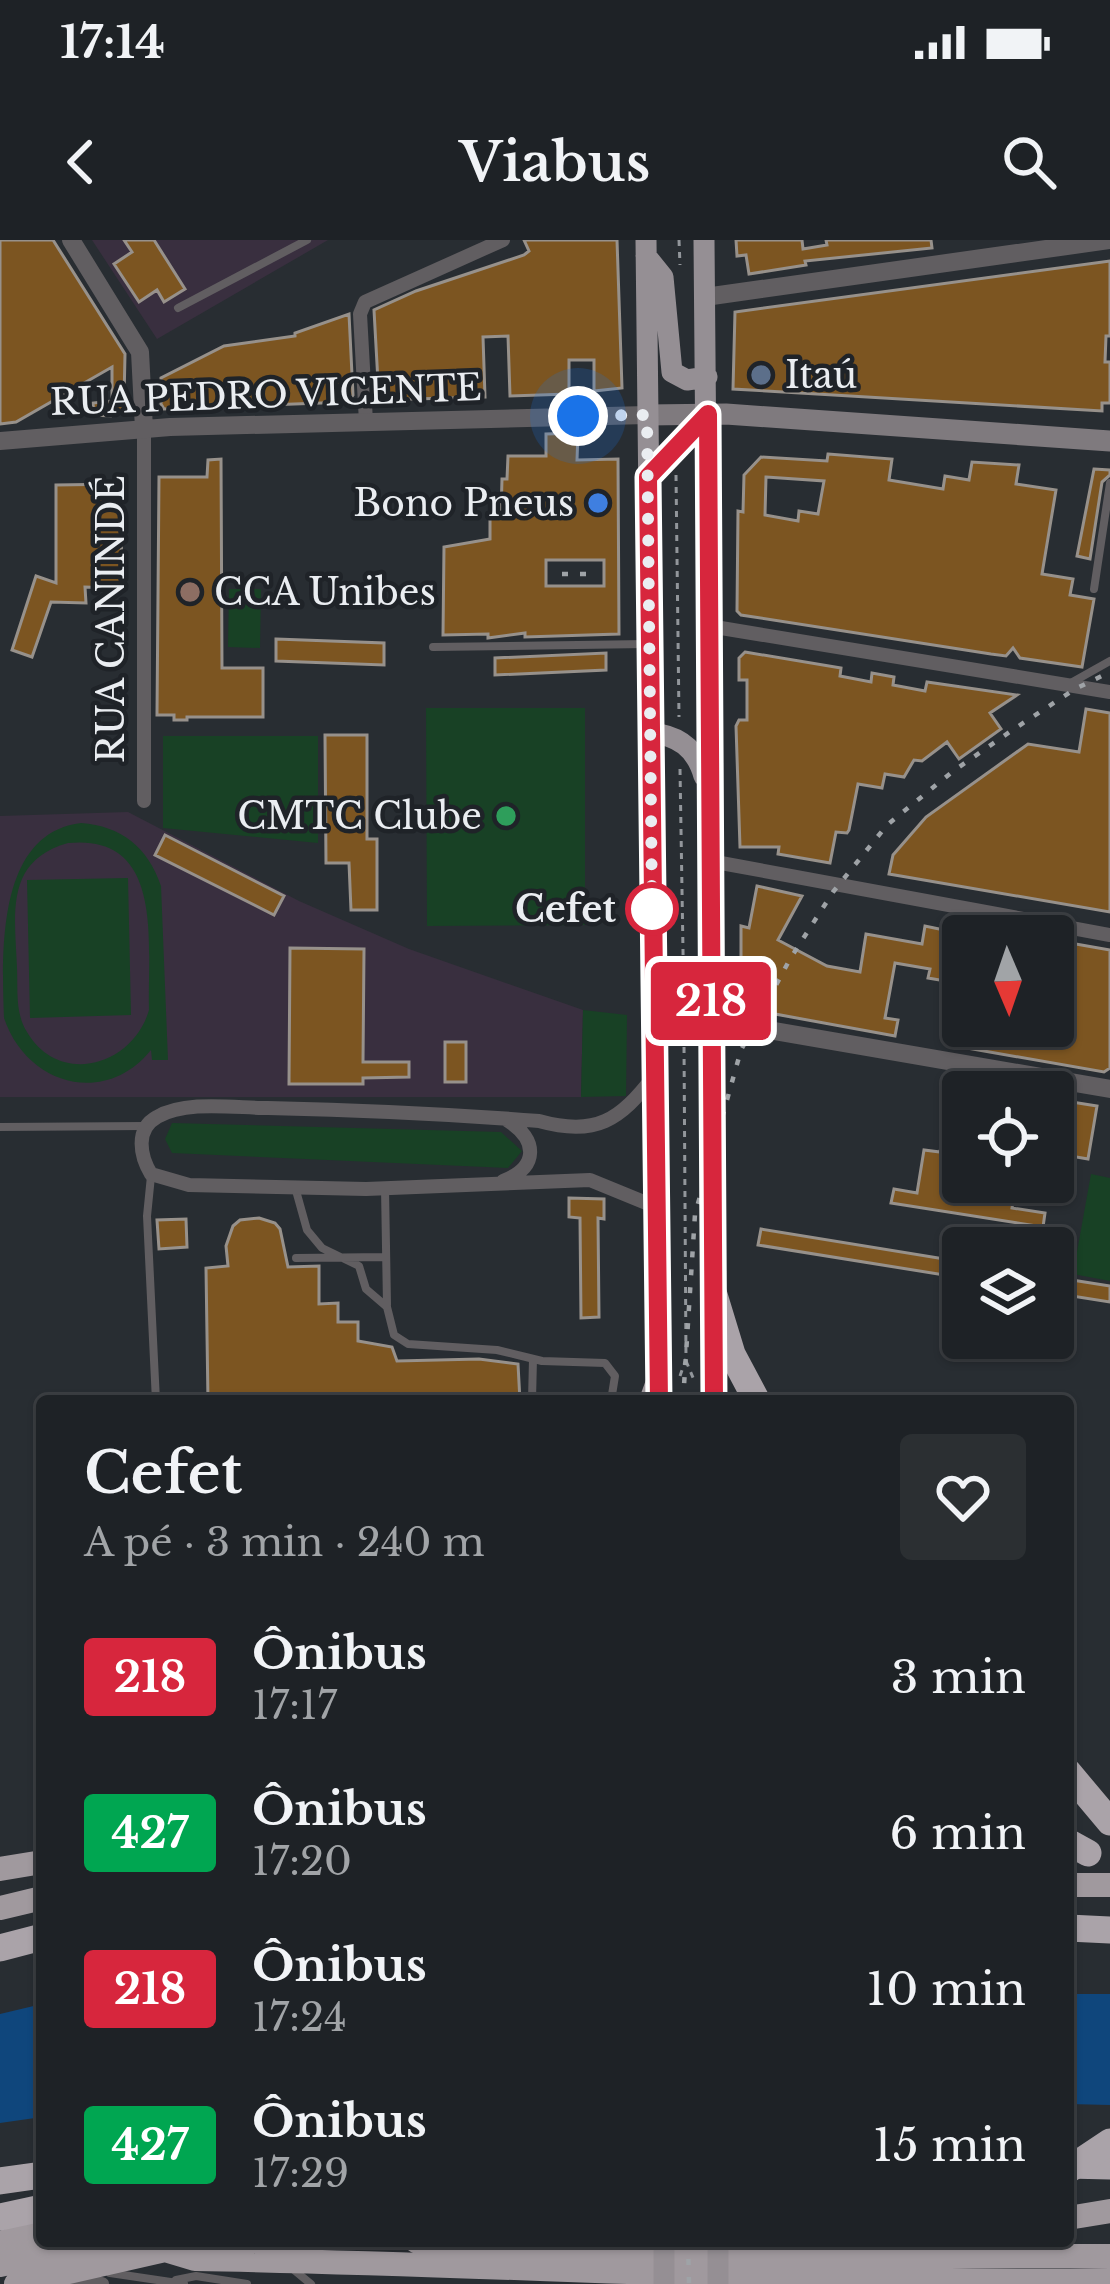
<!DOCTYPE html>
<html lang="pt">
<head>
<meta charset="utf-8">
<style>
  body { margin:0; font-family:"Libre Baskerville",serif; background:#2b2f32; color:#f1f3f6; height:100vh; display:flex; flex-direction:column; font-size:45px; white-space:nowrap }
  * { box-sizing:border-box; margin:0 }
  p { font-size:39px; color:#a1a4a7 }
  .icon { flex:none; width:66px; height:66px; fill:none; stroke:currentColor; stroke-width:2; stroke-linecap:round; stroke-linejoin:round }
  .map { position:relative; flex:1; overflow:hidden }
  .details { position:absolute; left:36px; top:1155px; width:1038px; height:852px; display:flex; flex-direction:column; background:#1e2226; border-radius:12px; box-shadow:0 3px 9px #0004,0 0 0 3px #3c3f43 }
  .details>* { flex:none }
  .badge { padding:0 24px; border-radius:9px; font-size:42px; line-height:78px }
  .needle { width:78px; rotate:178deg }
  .controls { position:absolute; left:942px; top:675px; display:grid; gap:24px }
  .controls a { display:grid; place-items:center; width:132px; height:132px; border-radius:12px; background:#1e2226; box-shadow:0 3px 9px #0004,0 0 0 3px #3c3f43; font-size:60px }
  .you { position:absolute; width:60px; height:60px; margin:-30px; border:9px solid #fff; border-radius:50%; background:#1a73e8; box-shadow:0 0 0 18px #1a73e833 }
  .map>.badge { position:absolute; translate:-50% -50%; box-shadow:0 0 0 6px #fff }
  .round { display:grid; place-items:center; flex:none; width:126px; height:126px; border-radius:12px; background:#2b2f32 }
  .headline { display:flex; align-items:center; justify-content:space-between; height:204px; padding:0 48px }
  h1 { font-size:57px; font-weight:600; line-height:90px }
  ul { padding:0; list-style:none }
  li { display:flex; align-items:center; gap:36px; height:156px; padding:0 48px }
  li div { flex:1 }
  li b { display:block; font-size:45px }
  li em { font-style:normal }
  li .badge { min-width:132px; font-weight:700; text-align:center }
  .status { display:flex; justify-content:space-between; align-items:center; height:84px; padding:0 60px; background:#1e2226; direction:ltr }
  .status svg { height:33px; fill:currentColor }
  header { display:flex; justify-content:space-between; align-items:center; height:156px; padding:0 48px; background:#1e2226; font-size:54px; font-weight:600 }
  .map>svg:first-child { display:block }
</style>
</head>
<body>
<div class="status"><b>17:14</b><svg viewBox="0 0 49 12"><path d="M0 12V9h3v3zM5 12V6h3v6zM10 12V3h3v9zM15 12V0h3v12zM26 1h20v11H26zM47 4h2v5h-2z"/></svg></div>
<header><svg class="icon" aria-label="back" viewBox="0 0 24 24"><path d="M15 5l-7 7 7 7"/></svg>Viabus<svg class="icon" aria-label="search" viewBox="0 0 24 24"><circle cx="10" cy="10" r="6"/><path d="M15 15l6 6"/></svg></header>
<div class="map">
<svg width="1110" height="2044" viewBox="0 0 1110 2044">
  <rect width="100%" height="100%" fill="#282d32"/>
  <path fill="#392f3f" d="M92 0H328L157 99Z
    M128 572 299 661 409 709 583 770 581 857H0V576Z"/>
  <path fill="#184125" fill-rule="evenodd" d="M229 349H261L260 408 228 407Z
    M426 468H585V685L427 686Z
    M163 496H318V603L163 588Z
    M81 583C121 586 148 607 161 646L168 820H152L151 810C104 868 26 844 4 778 1 702 0 593 81 583ZM68 603C166 593 147 706 149 770 133 826 59 847 27 792 15 773 18 750 17 728 15 675 4 621 68 603Z
    M128 638 131 775 30 778 27 640Z
    M583 770 627 775 626 856 581 857Z
    M172 883 501 892 522 911 508 928 172 913 165 899Z
    M1091 934 1110 938V1041L1073 1034Z"/>
  <path fill="#0f467c" d="M1068 1754H1110V1865L1068 1864Z
    M42 1764V1877L0 1883V1774Z"/>
  <path fill="#7c5521" stroke="#97918b" stroke-width="3" fill-rule="evenodd" d="M0 0H53L125 114 124 160H129V167L111 176 94 175 93 163 112 161V127L16 182 0 184Z
    M124 0H154L185 49 164 62 157 50 139 62 114 24 132 12Z
    M524 0H617L622 148 594 151V120H569V154L510 156 508 96 483 97 485 157 379 160 374 70 416 51 524 15 529 11Z
    M736 0H802L803 9 827 5 826 0H931L932 8 805 21 806 25 749 34 746 15 737 16Z
    M1110 21V96H1106L1105 122H1110V163H1102V171L733 149 735 72Z
    M349 74 353 155 348 162 164 169 161 164V138L224 106 295 96V93Z
    M578 193 577 220 618 219 619 394 525 397V393L488 398V394L443 395 444 307 490 299V274H501L502 239H507L508 216H546V194ZM546 320H604V346H546Z
    M828 214 892 219 889 240 943 249 945 236 969 240 972 222 1019 225 1016 244 1056 250 1042 334 1073 339 1070 355 1094 359 1082 427 1020 418 1013 408 1006 416 991 414 741 375 737 371 738 271 743 272 744 235 761 217 827 221ZM766 237 824 241 818 274 799 271 798 281 765 275Z
    M221 219 222 428H263V477H187V480H174V475H157L159 237H207L208 220Z
    M1094 229 1110 230V235L1102 242 1090 319 1077 316Z
    M122 244 121 348 85 347 86 363 51 362 32 417 12 410 36 336 56 343V245Z
    M276 399 384 403V425L276 421Z
    M745 412 841 428 840 436 871 442 872 433 894 437 893 445 925 451 927 442 1017 455 990 473 1001 489 959 519 947 502 922 521 914 520 904 537 885 534 882 548 858 544 849 590 847 593 836 592 830 623 778 614 779 607H740L736 486 739 480H747V440H739V418Z
    M606 413V430L495 435V418Z
    M1086 469 1110 473V672L889 634 893 615 926 577 1028 504 1079 512Z
    M325 495H367V599H377V670H351L349 623H326Z
    M165 595 284 656 274 675 155 615Z
    M757 646 802 656 778 700 827 726 860 732 866 694 922 704 925 686 963 694V744L928 738 930 729 895 723 885 778 898 780 895 796 753 770 748 773 741 764V686L749 688Z
    M1053 700 1110 710V828L1104 832 967 808 970 786H1053Z
    M290 708 364 709 363 822H409V837L363 838V844H289Z
    M445 802H466V842H445Z
    M1053 859 1097 866 1088 919 1053 913Z
    M942 899 963 902V915L955 914 948 958 979 962 982 942H1016L1012 968 1045 973 1043 987 891 963 894 949 917 953 924 910 940 912Z
    M569 958 604 959V979L598 978 599 1077 581 1078 580 978 569 977Z
    M259 978 275 983 280 989 288 1027 319 1026V1064L338 1063V1082H358V1101L392 1107 397 1121 479 1119 518 1124 520 1161H208L206 1028 228 1026 226 1006 233 986 240 980Z
    M186 979 187 1007 159 1009 157 980Z
    M761 989 963 1022V1038L758 1005Z
    M1053 1037 1110 1046V1062L1053 1053Z"/>
  <g fill="none" stroke-linecap="round" stroke-linejoin="round">
    <path stroke="#92969b" stroke-width="3" stroke-dasharray="6 6" stroke-linecap="butt" d="M679 0 680 25
      M676 235 679 477
      M680 529 684 771
      M686 1121 694 1140
      M680 1136 686 1119 684 805"/>
    <path stroke="#615e61" stroke-width="8" d="M178 68 307 0
      M1094 349 1110 243
      M433 407 647 404
      M1069 444 1110 421
      M0 887 145 886
      M151 936 147 976 156 1161
      M295 947 307 990 322 1008 359 1026 366 1049 387 1067 394 1095 408 1104 497 1110 542 1121 605 1123 615 1136 611 1161
      M385 948 387 1065
      M296 1018 386 1017
      M532 1159 611 1160
      M532 1160 533 1119
      M294 2030 311 2044
      M110 2033 184 2044
      M176 2040 196 2036 247 2044"/>
    <path stroke="#615e61" stroke-width="14" d="M366 182 360 74 365 62 503 0
      M144 189V561
      M709 386 1110 452
      M710 621 1110 695
      M654 836C620 880 596 897 539 881 448 874 358 870 268 868 235 868 186 860 157 877 135 889 140 916 151 934L189 945 366 949 590 940 656 967
      M503 941C539 927 538 900 507 880
      M72 2038 102 2044"/>
    <path stroke="#615e61" stroke-width="18" d="M71 0 140 112 144 189
      M705 57 1110 0
      M0 201 170 187 647 175
      M653 799 711 780 1110 849"/>
    <path stroke="#7f7a7e" stroke-width="21" d="M647 175 726 174 1110 201"/>
    <path stroke="#958f94" stroke-width="21" d="M646 0 659 1151
      M704 0 714 1161
      M646 16 663 37 672 132 687 140 707 137
      M648 237 708 174
      M650 493C678 495 696 508 704 536"/>
    <path stroke="#a0999e" stroke-width="24" d="M651 1161 659 1139
      M0 1629 42 1622
      M1068 1645H1110
      M0 1668 42 1658
      M1068 1978 1110 1971
      M416 2001 841 2016H1110
      M0 2003 42 1991
      M165 2010 195 2019C500 2024 805 2044 1110 2040
      M0 2025 109 2001
      M16 2044 165 2010 260 2001"/>
    <path stroke="#aaa3a9" stroke-width="27" d="M714 1055 732 1114 757 1161
      M1068 1532 1110 1582
      M1068 1602 1088 1613
      M1068 1688 1110 1690
      M0 1708 42 1697
      M1068 1925 1110 1926
      M0 1941 42 1935
      M0 1977 42 1968"/>
    <path stroke="#9fa3a7" stroke-width="4.5" stroke-dasharray="6 12" stroke-linecap="butt" d="M562 334H589
      M683 1161 695 974 741 810 790 719 833 652 887 585 952 532 1011 491 1075 449 1110 432
      M688 2001 689 2044"/>
    <path stroke="#958f94" stroke-width="21" d="M664 2001V2044
      M718 2001V2044"/>
    <path stroke="#aaa3a9" stroke-width="27" d="M1068 1930 1110 1902"/>
  </g>
  <g fill="none" stroke-linecap="round" stroke-linejoin="round">
    <g stroke="#fff" stroke-width="27">
      <path id="line" d="M659 1161 648 237 708 174 714 1161"/>
    </g>
    <use href="#line" stroke="#d7263d" stroke-width="18"/>
    <path stroke="#eaedf1" stroke-width="12" stroke-dasharray="0 21.6" d="M578 176 647 175 652 669"/>
  </g>
  <circle fill="#5c6f8a" stroke="#1f2328" stroke-width="4.5" cx="761" cy="135" r="12"/>
  <circle fill="#3f7fe0" stroke="#1f2328" stroke-width="4.5" cx="598" cy="263" r="12"/>
  <circle fill="#8d6e63" stroke="#1f2328" stroke-width="4.5" cx="190" cy="352" r="12"/>
  <circle fill="#2e9e5b" stroke="#1f2328" stroke-width="4.5" cx="506" cy="576" r="12"/>
  <circle fill="#fff" stroke="#d7263d" stroke-width="6" cx="652" cy="669" r="24"/>
  <g text-anchor="middle" dominant-baseline="central" stroke-width="9" stroke-linejoin="round" paint-order="stroke">
    <g font-size="36" fill="#eaedf1" stroke="#1f2328" text-anchor="start">
      <text x="785" y="135">Itaú</text>
      <text x="574" y="263" text-anchor="end">Bono Pneus</text>
      <text x="214" y="352">CCA Unibes</text>
      <text x="482" y="576" text-anchor="end">CMTC Clube</text>
    </g>
    <g font-size="36" fill="#eaedf1" stroke="#1f2328">
      <text transform="translate(266 155) rotate(-2)">RUA PEDRO VICENTE</text>
      <text transform="translate(111 379) rotate(-90)">RUA CANINDÉ</text>
    </g>
    <g font-size="36" font-weight="bold" fill="#eaedf1" stroke="#1f2328" text-anchor="end">
      <text x="616" y="669">Cefet</text>
    </g>
  </g>
</svg>
<div class="controls">
<a><svg class="needle" viewBox="-14 -14 28 28"><path d="M0-13l5 13h-10z" fill="#e53935"/><path d="M0 13l5-13h-10z" fill="#a1a4a7"/></svg></a>
<a><svg class="icon" aria-label="locate" viewBox="0 0 24 24"><circle cx="12" cy="12" r="6"/><path d="M12 2v4M12 18v4M2 12h4M18 12h4"/></svg></a>
<a><svg class="icon" aria-label="layers" viewBox="0 0 24 24"><path d="M12 4l9 5-9 5-9-5zM3 14l9 5 9-5"/></svg></a>
</div>
<div class="you" style="left:578px;top:176px"></div>
<b class="badge" style="left:711px;top:761px;background:#d7263d;color:#fff">218</b>
<section class="details">
<div class="headline"><div><h1>Cefet</h1><p>A pé · 3 min · 240 m</p></div><a class="round"><svg class="icon" aria-label="heart" viewBox="0 0 24 24"><path d="M12 20l-8-8c-3-5 5-10 8-4 3-6 11-1 8 4z"/></svg></a></div>
<ul>
<li><span class="badge" style="background:#d7263d;color:#fff">218</span><div><b>Ônibus</b><p>17:17</p></div><em>3 min</em></li>
<li><span class="badge" style="background:#00a651;color:#fff">427</span><div><b>Ônibus</b><p>17:20</p></div><em>6 min</em></li>
<li><span class="badge" style="background:#d7263d;color:#fff">218</span><div><b>Ônibus</b><p>17:24</p></div><em>10 min</em></li>
<li><span class="badge" style="background:#00a651;color:#fff">427</span><div><b>Ônibus</b><p>17:29</p></div><em>15 min</em></li>
</ul>
</section>
</div>
</body>
</html>
